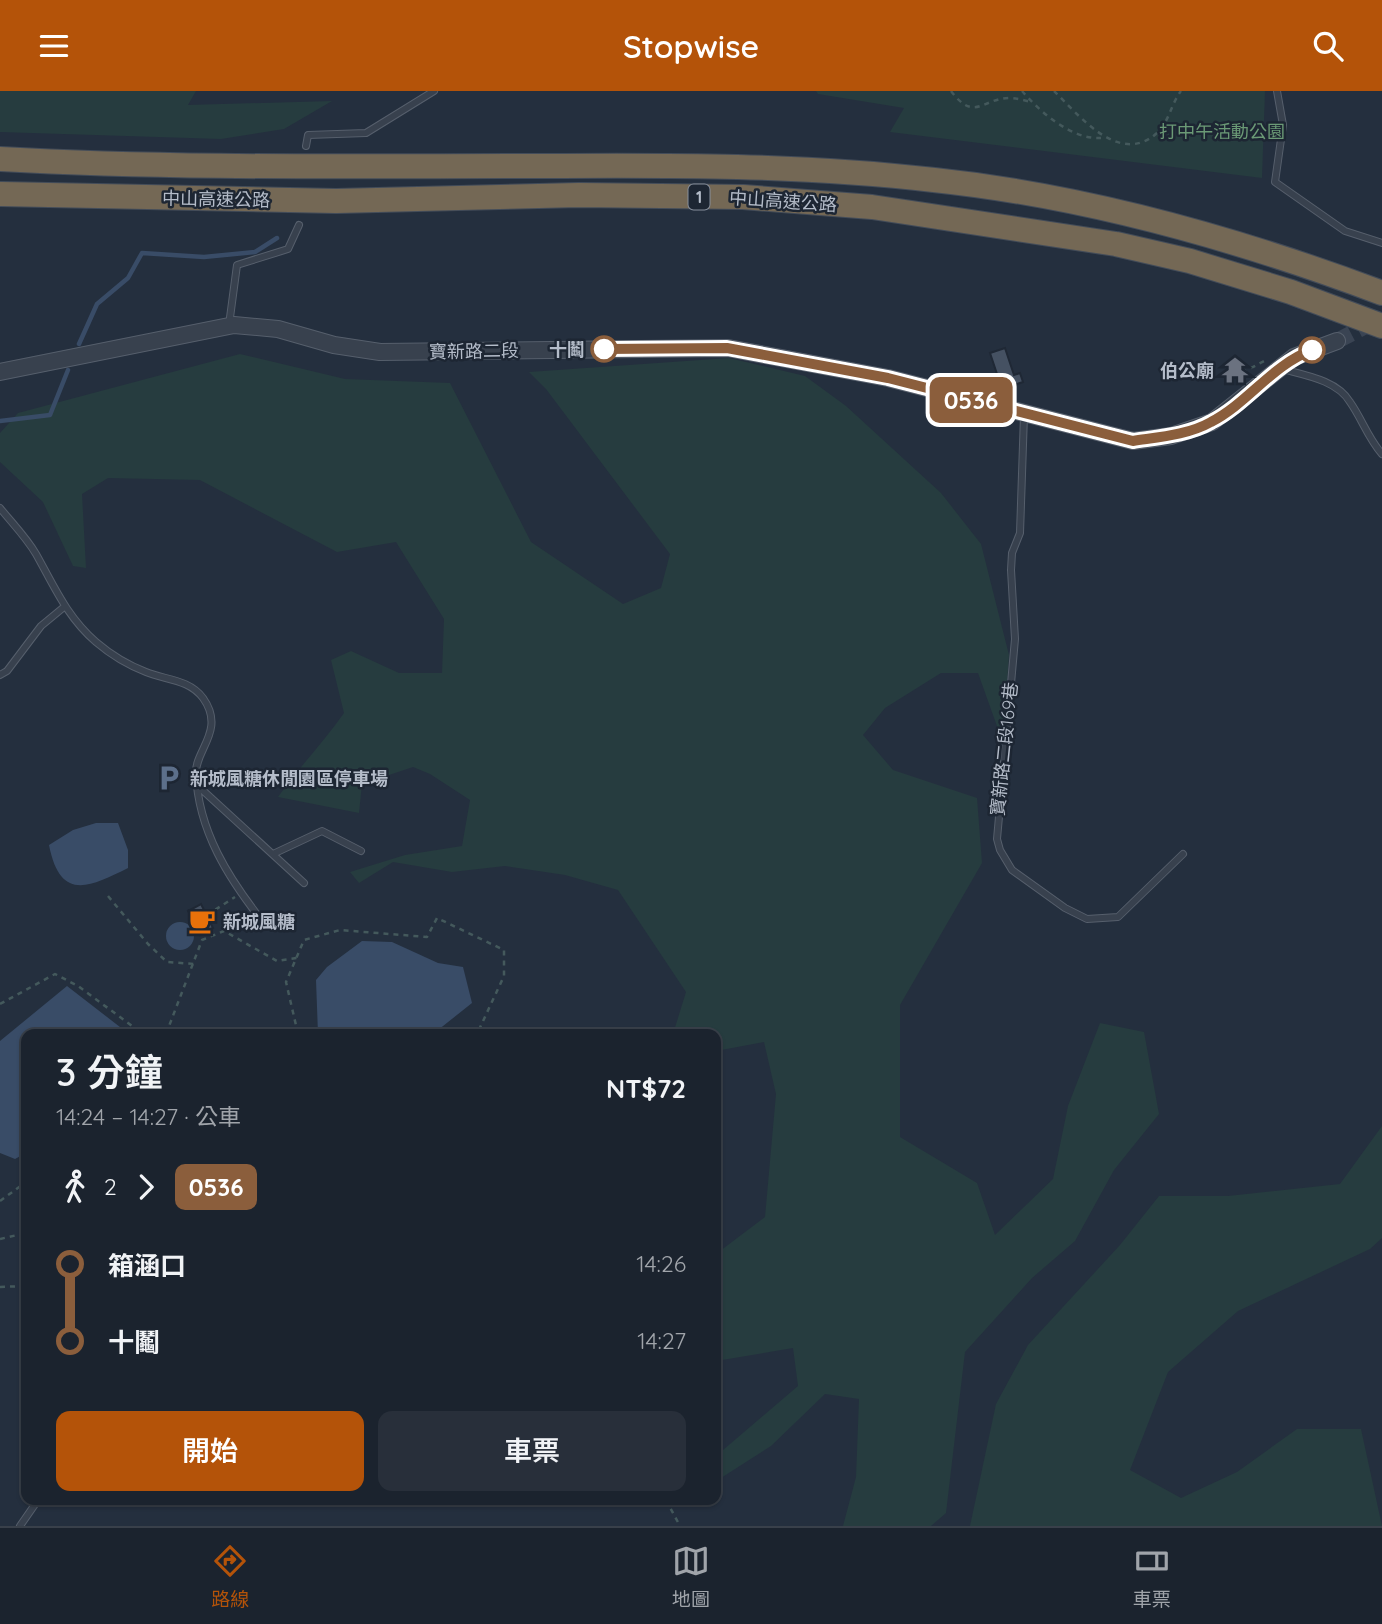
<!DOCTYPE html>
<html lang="zh-TW">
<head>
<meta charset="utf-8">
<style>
  body { margin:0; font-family:Quicksand,"Noto Sans TC",sans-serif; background:#282f3a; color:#f1f3f6; height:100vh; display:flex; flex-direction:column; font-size:26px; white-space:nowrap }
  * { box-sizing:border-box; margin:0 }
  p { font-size:23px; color:#a0a4aa }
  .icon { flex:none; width:38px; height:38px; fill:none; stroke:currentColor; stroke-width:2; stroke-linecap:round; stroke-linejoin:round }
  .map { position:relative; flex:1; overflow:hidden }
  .sheet { position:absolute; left:21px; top:938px; width:700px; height:476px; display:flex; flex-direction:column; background:#1b232e; border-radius:14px; box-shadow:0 2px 5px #0004,0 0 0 2px #39404a }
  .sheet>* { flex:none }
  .badge { padding:0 14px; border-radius:10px; font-size:24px; line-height:46px }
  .map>.badge { position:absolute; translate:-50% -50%; box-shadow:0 0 0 4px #fff }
  .legs { display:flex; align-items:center; gap:10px; height:77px; padding:0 35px; font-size:23px }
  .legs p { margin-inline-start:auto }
  .summary { display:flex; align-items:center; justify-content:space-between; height:119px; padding:0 35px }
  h1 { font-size:38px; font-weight:600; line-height:52px }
  .cta { display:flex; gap:14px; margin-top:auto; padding:14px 35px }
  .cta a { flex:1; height:80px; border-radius:14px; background:#b45309; color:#fff; font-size:28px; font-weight:600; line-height:80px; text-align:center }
  .cta a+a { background:#282f3a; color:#f1f3f6 }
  ul { padding:0 35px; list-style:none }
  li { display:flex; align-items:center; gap:24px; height:77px; font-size:26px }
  li i { display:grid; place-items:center; width:10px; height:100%; margin:0 9px; background:currentColor }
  li i::after { content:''; width:18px; height:18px; margin:-9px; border:5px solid; border-radius:50%; background:#1b232e }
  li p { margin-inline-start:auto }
  li:first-child i { background:linear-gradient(#0000 50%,currentColor 0) }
  li:last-child i { background:linear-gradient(currentColor 50%,#0000 0) }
  header { display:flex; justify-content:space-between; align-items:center; height:91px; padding:0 35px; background:#b45309; color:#fff; font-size:32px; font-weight:600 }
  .tab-bar { display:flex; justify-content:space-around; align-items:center; height:98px; border-top:2px solid #39404a; background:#1b232e; font-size:19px; color:#a0a4aa }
  .tab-bar a { display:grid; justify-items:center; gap:4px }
  .tab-bar .active { color:#b45309 }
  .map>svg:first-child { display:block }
</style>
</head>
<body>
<header><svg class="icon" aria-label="menu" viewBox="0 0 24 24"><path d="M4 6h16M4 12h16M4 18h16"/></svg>Stopwise<svg class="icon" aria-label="search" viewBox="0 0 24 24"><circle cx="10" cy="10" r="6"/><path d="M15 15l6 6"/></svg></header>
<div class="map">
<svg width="1382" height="1435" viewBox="0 0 1382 1435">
  <rect width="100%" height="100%" fill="#242f3e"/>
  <path fill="#263c3f" d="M0 0H196L188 14 332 10 284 38 221 48 0 41Z
    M816 0H1265L1262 87 890 41 904 17 818 3Z
    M240 263 345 288 450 292 531 451 623 513 661 497 670 463 546 298 529 281 729 267 805 285 846 315 941 402 981 453 1009 564 1003 652 978 582H941L885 617 863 644 893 679 977 707 982 772 900 914V1046L977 1092 995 1144 1053 1088 1068 1015 1100 932 1144 941 1159 1023 1114 1079 1075 1150 1032 1187 965 1261 946 1422 931 1435H843L856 1386 859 1308 825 1303 771 1355 721 1387 716 1376V1365L798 1295 793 1257 716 1270V1163L765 1126 776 1003 764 951 716 960V943H673L686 901 618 799 565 784 505 775 452 781 393 771 359 792 350 781 405 764 462 755 470 709 430 683 413 676 362 693 359 722 278 706C299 676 324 651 344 622L331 569 351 560 399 582H442L444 528 396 451 337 461 200 389 108 387 82 403 86 477 73 475 43 411 0 371V342L18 322Z
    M1382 1035V1147L1370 1158 1238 1220 1168 1281 1130 1379 1181 1407 1237 1381 1297 1338H1361L1382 1435H970L996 1313 1028 1254 1120 1154 1159 1105H1228L1340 1093Z"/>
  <path fill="#394c67" d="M96 732H118L128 759V777C88 797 60 810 49 754L73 739Z
    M166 845a14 14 0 1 1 28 0a14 14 0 1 1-28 0Z
    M362 850 392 851 438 872 463 876 472 912 433 943H318L316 889 327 876Z
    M67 895 129 943H26V1062L15 1068 0 1062V950Z"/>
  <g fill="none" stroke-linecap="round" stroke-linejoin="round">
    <path stroke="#394c67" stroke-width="4.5" d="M79 253 97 213 128 187 142 162 204 166 255 161 277 147
      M0 330 50 324 68 279"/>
  </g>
  <path fill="#455162" stroke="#1f2835" stroke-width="2" d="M1005 257 1014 284 1020 282 1023 291 1002 298 990 262Z
    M1236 271 1242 282 1233 287 1227 276Z
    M201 813 213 837 200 844 188 820Z"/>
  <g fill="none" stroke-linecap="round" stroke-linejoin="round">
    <path stroke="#3a4453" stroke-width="16" stroke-dasharray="16 8" stroke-linecap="butt" d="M1337 250 1377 229"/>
    <g stroke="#565f6c" stroke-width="8">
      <path id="service" d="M1277 0 1283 34 1275 91 1345 140 1382 152
        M306 55 308 44 366 42 434 0
        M229 234 237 174 288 158 299 134
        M1282 278C1304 284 1337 289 1350 311 1362 328 1368 347 1382 363
        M1024 324 1020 442 1012 462 1011 479 1015 548 997 748 1000 759 1012 779 1065 817 1087 828 1118 826 1183 763
        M0 417C12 432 26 446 36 463 54 495 67 526 96 551 110 563 128 574 146 581 165 589 189 588 203 607 226 639 195 659 196 682 198 740 229 788 263 831
        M0 584 7 580 41 535 64 516
        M198 695 304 792
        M273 763 322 740 361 760
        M20 1435 38 1409"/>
    </g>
    <g stroke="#565f6c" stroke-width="18">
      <path id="tertiary" d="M0 281 234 234 278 238 334 254 380 261 728 257 888 287 1133 350 1171 345 1212 331 1294 266 1337 250"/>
    </g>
    <g stroke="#434c59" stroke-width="26">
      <path id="motorway" d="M0 68C180 78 360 75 541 75 672 74 803 74 934 89 1087 105 1238 148 1382 202
        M0 103 336 110 579 104 743 106 872 116 1116 153 1190 170 1291 201 1382 235"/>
    </g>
    <path stroke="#44595c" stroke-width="2.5" stroke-dasharray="5 5" stroke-linecap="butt" d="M951 0C975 32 982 7 1010 7 1017 7 1025 10 1033 11
      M1022 0C1040 21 1072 49 1101 47
      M1054 0C1079 24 1119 76 1157 42 1169 31 1171 13 1181 0
      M1242 282 1264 270
      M108 805 148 853 167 871 195 873
      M207 824 235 806
      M0 913 55 883 78 895 143 943
      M166 943 202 849 224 840 277 870 297 867
      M298 943 286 891 304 849 340 839 427 846 437 827 504 859V885L477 943
      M0 1110 26 1091
      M0 1148 26 1142
      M0 1196 26 1195
      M666 1409 680 1435"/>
    <use href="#service" stroke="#38414e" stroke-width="6"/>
    <use href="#tertiary" stroke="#38414e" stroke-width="16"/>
    <use href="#motorway" stroke="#746855" stroke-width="24"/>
  </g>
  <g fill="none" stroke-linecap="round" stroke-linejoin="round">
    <g stroke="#fff" stroke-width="16">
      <path id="line-1" d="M604 258 727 257 888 287 1133 350C1159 346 1188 344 1211 331 1248 312 1272 274 1312 259"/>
    </g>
    <use href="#line-1" stroke="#8b5e3c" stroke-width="10"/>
  </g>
  <defs>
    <g id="temple-bare" transform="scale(2.1)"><path d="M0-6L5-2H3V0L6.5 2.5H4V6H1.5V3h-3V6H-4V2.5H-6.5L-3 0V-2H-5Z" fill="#6b7280" stroke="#1d2633" stroke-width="2.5" paint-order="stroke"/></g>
    <g id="parking-bare" transform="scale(2.1)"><path d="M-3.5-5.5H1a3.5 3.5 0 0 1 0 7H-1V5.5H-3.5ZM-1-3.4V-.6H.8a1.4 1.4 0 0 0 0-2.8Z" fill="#5c6f8a" stroke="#1d2633" stroke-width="2.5" paint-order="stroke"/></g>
    <g id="cafe-bare" transform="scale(2.1)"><path d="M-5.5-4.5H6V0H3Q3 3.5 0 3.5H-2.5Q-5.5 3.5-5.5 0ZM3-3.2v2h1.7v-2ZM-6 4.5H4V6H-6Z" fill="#e8710a" stroke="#1d2633" stroke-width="2.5" paint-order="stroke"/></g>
  </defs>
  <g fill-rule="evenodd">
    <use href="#temple-bare" x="1235" y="279"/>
    <use href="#parking-bare" x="169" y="687"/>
    <use href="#cafe-bare" x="202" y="830"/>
  </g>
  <g fill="#fff" stroke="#8b5e3c" stroke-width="3.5">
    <circle cx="604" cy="258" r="12"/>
    <circle cx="1312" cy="259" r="12"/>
  </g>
  <g text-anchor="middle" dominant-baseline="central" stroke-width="5" stroke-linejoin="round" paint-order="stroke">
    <rect fill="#1d2633" stroke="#878f9c" stroke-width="2" x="688.5" y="93.5" width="21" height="25" rx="5"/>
    <g font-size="16" font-weight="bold" fill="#b4bcc9">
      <text x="699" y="106">1</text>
    </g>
    <g font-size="18" fill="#6b9a76" stroke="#1d2633">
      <text x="1222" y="40">打中午活動公園</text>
    </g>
    <g font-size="18" fill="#b4bcc9" stroke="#1d2633">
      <text transform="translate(216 108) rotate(1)">中山高速公路</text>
      <text transform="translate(783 110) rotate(4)">中山高速公路</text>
      <text transform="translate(474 260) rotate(-1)">寶新路二段</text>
      <text transform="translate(1004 658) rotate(-84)">寶新路二段169巷</text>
    </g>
    <g font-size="18" font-weight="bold" fill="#b4bcc9" stroke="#1d2633" text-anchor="end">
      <text x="585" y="258">十鬮</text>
    </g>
    <g font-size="18" font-weight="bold" fill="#b4bcc9" stroke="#1d2633" text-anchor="start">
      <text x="1214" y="279" text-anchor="end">伯公廟</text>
      <text x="190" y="687">新城風糖休閒園區停車場</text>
      <text x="223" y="830">新城風糖</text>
    </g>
  </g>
</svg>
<b class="badge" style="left:971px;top:309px;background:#8b5e3c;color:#fff">0536</b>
<section class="sheet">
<div class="summary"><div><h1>3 分鐘</h1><p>14:24 – 14:27 · 公車</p></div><b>NT$72</b></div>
<div class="legs"><svg class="icon" aria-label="walk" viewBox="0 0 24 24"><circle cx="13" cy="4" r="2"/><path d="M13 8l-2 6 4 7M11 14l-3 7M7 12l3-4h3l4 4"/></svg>2<svg class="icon" aria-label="forward" viewBox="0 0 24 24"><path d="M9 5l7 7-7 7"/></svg><b class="badge" style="background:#8b5e3c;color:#fff">0536</b></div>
<ul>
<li><i style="color:#8b5e3c"></i><b>箱涵口</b><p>14:26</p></li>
<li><i style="color:#8b5e3c"></i><b>十鬮</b><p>14:27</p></li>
</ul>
<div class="cta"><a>開始</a><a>車票</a></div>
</section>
</div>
<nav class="tab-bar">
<a class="active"><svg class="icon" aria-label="directions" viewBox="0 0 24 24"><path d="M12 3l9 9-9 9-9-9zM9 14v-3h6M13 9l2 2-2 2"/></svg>路線</a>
<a><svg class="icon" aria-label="map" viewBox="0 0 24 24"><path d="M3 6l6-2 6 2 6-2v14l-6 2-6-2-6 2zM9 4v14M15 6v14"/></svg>地圖</a>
<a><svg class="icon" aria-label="tickets" viewBox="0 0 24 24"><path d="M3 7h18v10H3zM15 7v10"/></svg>車票</a>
</nav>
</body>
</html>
